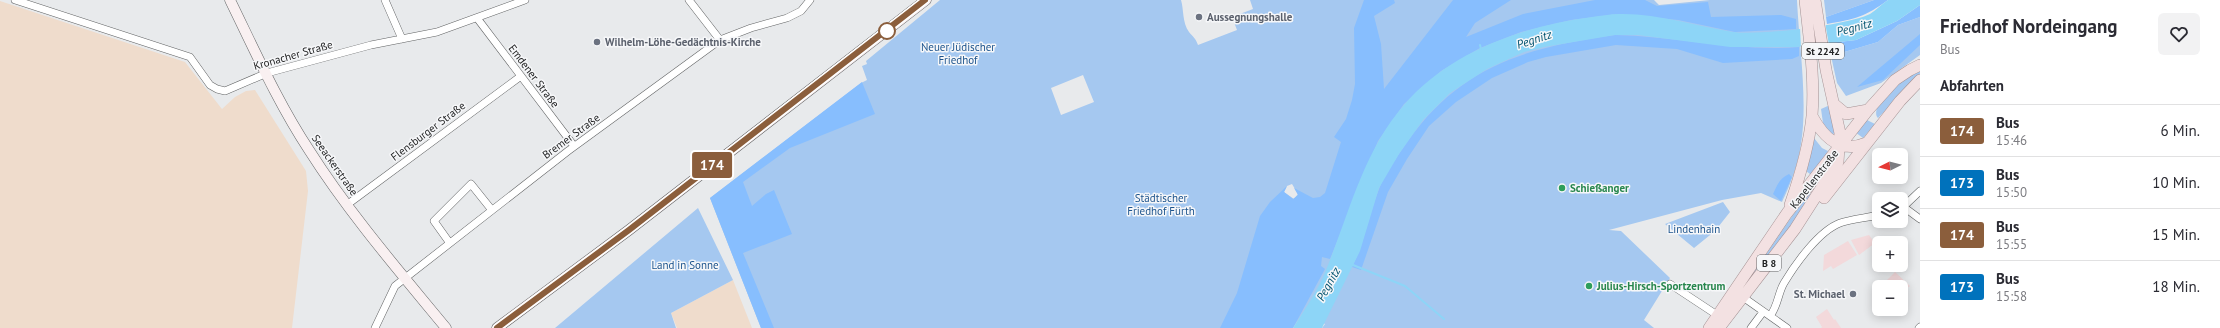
<!DOCTYPE html>
<html lang="de">
<head>
<meta charset="utf-8">
<style>
  body { margin:0; font-family:"PT Sans",sans-serif; background:#f2f2f3; color:#2b2b33; height:100vh; display:flex; flex-direction:column; font-size:15px; white-space:nowrap }
  * { box-sizing:border-box; margin:0 }
  p { font-size:13px; color:#7c7c81 }
  .icon { flex:none; width:22px; height:22px; fill:none; stroke:currentColor; stroke-width:2; stroke-linecap:round; stroke-linejoin:round }
  .map { position:relative; flex:1; overflow:hidden }
  .details { display:flex; flex-direction:column; background:#fff; width:300px }
  .details>* { flex:none }
  .badge { padding:0 8px; border-radius:3px; font-size:14px; line-height:26px }
  .needle { width:26px; rotate:264deg }
  .controls { position:absolute; left:1872px; top:148px; display:grid; gap:8px }
  .controls a { display:grid; place-items:center; width:36px; height:36px; border-radius:6px; background:#fff; box-shadow:0 2px 10px #0003; font-size:20px }
  .map>.badge { position:absolute; translate:-50% -50%; box-shadow:0 0 0 2px #fff }
  h2 { padding:0 20px; font-size:15px; line-height:36px }
  .round { display:grid; place-items:center; flex:none; width:42px; height:42px; border-radius:6px; background:#f2f2f3 }
  .overview { display:flex; align-items:center; justify-content:space-between; height:68px; padding:0 20px }
  h1 { font-size:19px; font-weight:800; line-height:30px }
  ul { padding:0; list-style:none }
  li { display:flex; align-items:center; gap:12px; height:52px; padding:0 20px; border-top:1px solid #e1e1e2 }
  li div { flex:1 }
  li b { display:block; font-size:15px }
  li em { font-style:normal }
  li .badge { min-width:44px; font-weight:700; text-align:center }
  main { display:flex; flex:1; min-height:0 }
  .map>svg:first-child { display:block }
</style>
</head>
<body>
<main>
<div class="map">
<svg width="1920" height="328" viewBox="0 0 1920 328">
  <rect width="100%" height="100%" fill="#e8eaec"/>
  <path fill="#efdccc" d="M0 1 185 62 222 109 235 97 246 91 255 90 306 171 308 191 292 328H0Z
    M733 280 752 328H677L671 313Z"/>
  <path fill="#f3d9db" d="M1869 235 1875 243 1859 255 1851 240Z
    M1848 241 1857 255 1833 269 1831 266 1823 271 1824 255Z
    M1895 272 1910 286 1906 289 1908 295 1901 302V287H1880Z
    M1827 309 1834 320 1835 319 1841 328H1821L1822 327 1816 317Z"/>
  <path fill="#a5c8f0" fill-rule="evenodd" d="M940 0H1181C1184 10 1182 22 1189 32 1193 37 1195 37 1198 45L1237 30 1232 17 1253 9 1250 0H1654L1659 5 1710 0H1797C1799 44 1808 101 1801 144 1798 165 1791 183 1782 202L1761 193 1722 200 1609 230 1621 231 1670 278 1644 320 1654 328H1322L1325 324 1302 315 1293 328H761L710 198 861 83 867 80 862 66 867 64 866 61ZM1083 75 1094 102 1061 115 1051 88ZM1292 184 1298 194 1294 199 1284 192 1287 186Z
    M1824 0H1874L1826 17Z
    M1920 17V55L1881 83 1846 96 1837 83 1831 56 1878 42 1898 25Z
    M1920 70V75L1878 118C1870 110 1890 88 1898 82 1904 77 1913 74 1920 70Z
    M1830 105 1835 133 1833 134H1830L1823 123 1821 109Z
    M1867 120 1875 124 1863 138 1855 132Z
    M1814 138 1822 148 1828 151 1813 174H1810L1806 171Z
    M1808 193 1811 194 1795 220 1743 288Z
    M1723 202 1730 212 1715 231 1694 248 1665 224Z
    M698 208 733 280 671 313 676 328H555Z"/>
  <path fill="#87befe" d="M1364 0H1394L1395 3 1374 16 1381 44 1384 89 1453 0H1511L1475 23 1466 37 1523 14 1595 0H1645L1657 6 1708 2 1711 17 1781 15 1796 19V29L1735 32 1678 20 1618 14 1571 20 1521 32 1480 48 1441 71 1404 104 1378 141 1330 259 1322 257 1321 266 1325 269 1293 328H1220L1237 293 1260 216 1270 202 1287 186 1284 192 1293 199 1298 195 1294 188 1313 198 1320 197 1325 193 1341 142 1334 137 1346 119 1352 100 1355 84 1354 28Z
    M1874 0H1888C1865 17 1855 19 1827 24L1826 17Z
    M1920 5V17L1898 25 1878 42 1831 56 1829 43 1856 40 1897 21Z
    M1920 34V45L1883 80 1857 87Z
    M1615 35C1676 36 1737 52 1799 47V56L1792 59 1723 63 1677 49 1616 45 1546 57 1528 62 1492 78 1456 102 1429 126 1407 159 1388 192 1361 270 1352 267C1364 242 1369 215 1379 189 1385 173 1397 157 1407 142 1462 65 1525 48 1615 35Z
    M862 82 875 114 790 148 743 182 752 206 766 194 774 190 792 234 743 253 774 328H761L710 198Z
    M1789 174 1792 177 1781 201 1773 194C1777 185 1780 178 1789 174Z"/>
  <path fill="#8dd5f7" d="M1888 0H1920V5L1897 21 1856 40 1796 47H1730L1638 35H1615L1544 47 1524 52 1487 69 1450 93 1423 120 1399 154 1379 188 1360 251 1322 328H1293C1304 311 1316 293 1324 275 1348 218 1362 153 1404 105 1450 51 1524 26 1592 17 1601 16 1610 14 1619 14 1657 13 1695 26 1733 32 1758 36 1848 25 1870 14 1876 10 1882 4 1888 0Z"/>
  <path fill="#e8eaec" d="M1825 22 1829 45 1801 49 1800 27Z"/>
  <g fill="none" stroke-linecap="round" stroke-linejoin="round">
    <path stroke="#8dd5f7" stroke-width="2" d="M1480 45 1481 49
      M1353 265 1405 286 1444 319"/>
    <g stroke="#616364" stroke-width="8">
      <path id="street" d="M15 0 190 57 210 85 217 89 225 91 267 73 371 45 437 32 525 0
        M385 0 402 39
        M689 0 720 40
        M477 18 574 146
        M348 204 521 76
        M1905 208 1920 219
        M1901 209 1920 191
        M449 242 434 221 471 184 491 209
        M1670 284 1720 317
        M1740 295 1787 328
        M1770 316C1778 306 1778 293 1784 283 1796 263 1819 231 1840 223 1852 219 1866 218 1879 215
        M375 328 395 286 568 151 720 40 751 28 787 18 801 11 810 0
        M1751 328 1763 312
        M1919 328 1920 327"/>
    </g>
    <g stroke="#616364" stroke-width="11">
      <path id="secondary" d="M230 0C255 51 278 103 309 150 349 213 399 271 446 328
        M497 328 629 230 926 0"/>
    </g>
    <g stroke="#a59294" stroke-width="12">
      <path id="primary" d="M1834 104 1846 114 1868 110
        M1812 116C1824 138 1840 154 1866 143
        M1824 198 1900 101 1920 80
        M1790 205C1800 176 1809 147 1812 116 1815 78 1809 38 1805 0
        M1709 328 1787 213 1868 110 1895 80 1910 70 1920 65
        M1719 328 1795 229 1838 162 1840 133 1826 70 1815 0"/>
    </g>
    <use href="#street" stroke="#fff" stroke-width="7"/>
    <use href="#secondary" stroke="#f9f0f1" stroke-width="10"/>
    <use href="#primary" stroke="#f3e1e2" stroke-width="11"/>
  </g>
  <g fill="none" stroke-linecap="round" stroke-linejoin="round">
    <g stroke="#fff" stroke-width="9">
      <path id="line" d="M497 328 629 230 925 0"/>
    </g>
    <use href="#line" stroke="#8b5e3c" stroke-width="6"/>
  </g>
  <g fill="#6b7280" stroke="#f6f7f9" stroke-width="1.5">
    <circle cx="1199" cy="17" r="4"/>
    <circle cx="597" cy="42" r="4"/>
    <circle cx="1853" cy="294" r="4"/>
  </g>
  <circle fill="#fff" stroke="#8b5e3c" stroke-width="2" cx="887" cy="31" r="8"/>
  <g fill="#2e9e5b" stroke="#f6f7f9" stroke-width="1.5">
    <circle cx="1562" cy="188" r="4"/>
    <circle cx="1589" cy="286" r="4"/>
  </g>
  <g text-anchor="middle" dominant-baseline="central" stroke-width="3" stroke-linejoin="round" paint-order="stroke">
    <g fill="#f6f7f9" stroke="#626365" stroke-width="1">
      <rect x="1802" y="43" width="42" height="16" rx="3"/>
      <rect x="1757" y="255" width="24" height="16" rx="3"/>
    </g>
    <g font-size="10" font-weight="bold" fill="#232425">
      <text x="1823" y="51">St 2242</text>
      <text x="1769" y="263">B 8</text>
    </g>
    <g font-size="11" font-weight="bold" fill="#5b616d" stroke="#f6f7f9" text-anchor="start">
      <text x="1207" y="17">Aussegnungshalle</text>
      <text x="605" y="42">Wilhelm-Löhe-Gedächtnis-Kirche</text>
      <text x="1845" y="294" text-anchor="end">St. Michael</text>
    </g>
    <g font-size="11" fill="#1d548d" stroke="#f6f7f9">
      <text x="958" y="47">Neuer Jüdischer<tspan x="958" dy="13">Friedhof</tspan></text>
      <text x="1161" y="198">Städtischer<tspan x="1161" dy="13">Friedhof Fürth</tspan></text>
      <text x="1694" y="229">Lindenhain</text>
      <text x="685" y="265">Land in Sonne</text>
    </g>
    <g font-size="11" fill="#232425" stroke="#f6f7f9">
      <text transform="translate(293 55) rotate(-16)">Kronacher Straße</text>
      <text transform="translate(534 76) rotate(53)">Emdener Straße</text>
      <text transform="translate(428 131) rotate(-37)">Flensburger Straße</text>
      <text transform="translate(571 136) rotate(-36)">Bremer Straße</text>
      <text transform="translate(335 165) rotate(55)">Seeackerstraße</text>
      <text transform="translate(1814 179) rotate(-52)">Kapellenstraße</text>
    </g>
    <g font-size="11" font-weight="bold" fill="#27864d" stroke="#f6f7f9" text-anchor="start">
      <text x="1570" y="188">Schießanger</text>
      <text x="1597" y="286">Julius-Hirsch-Sportzentrum</text>
    </g>
    <g font-size="12" font-style="italic" fill="#00536f" stroke="#f6f7f9">
      <text transform="translate(1854 27) rotate(-15)">Pegnitz</text>
      <text transform="translate(1534 39) rotate(-18)">Pegnitz</text>
      <text transform="translate(1328 284) rotate(-61)">Pegnitz</text>
    </g>
  </g>
</svg>
<div class="controls">
<a><svg class="needle" viewBox="-14 -14 28 28"><path d="M0-13l5 13h-10z" fill="#e53935"/><path d="M0 13l5-13h-10z" fill="#7c7c81"/></svg></a>
<a><svg class="icon" aria-label="layers" viewBox="0 0 24 24"><path d="M12 4l9 5-9 5-9-5zM3 14l9 5 9-5"/></svg></a>
<a>+</a>
<a>−</a>
</div>
<b class="badge" style="left:712px;top:165px;background:#8b5e3c;color:#fff">174</b>
</div>
<section class="details">
<div class="overview"><div><h1>Friedhof Nordeingang</h1><p>Bus</p></div><a class="round"><svg class="icon" aria-label="heart" viewBox="0 0 24 24"><path d="M12 20l-8-8c-3-5 5-10 8-4 3-6 11-1 8 4z"/></svg></a></div>
<h2>Abfahrten</h2>
<ul>
<li><span class="badge" style="background:#8b5e3c;color:#fff">174</span><div><b>Bus</b><p>15:46</p></div><em>6 Min.</em></li>
<li><span class="badge" style="background:#0072bc;color:#fff">173</span><div><b>Bus</b><p>15:50</p></div><em>10 Min.</em></li>
<li><span class="badge" style="background:#8b5e3c;color:#fff">174</span><div><b>Bus</b><p>15:55</p></div><em>15 Min.</em></li>
<li><span class="badge" style="background:#0072bc;color:#fff">173</span><div><b>Bus</b><p>15:58</p></div><em>18 Min.</em></li>
</ul>
</section>
</main>
</body>
</html>
